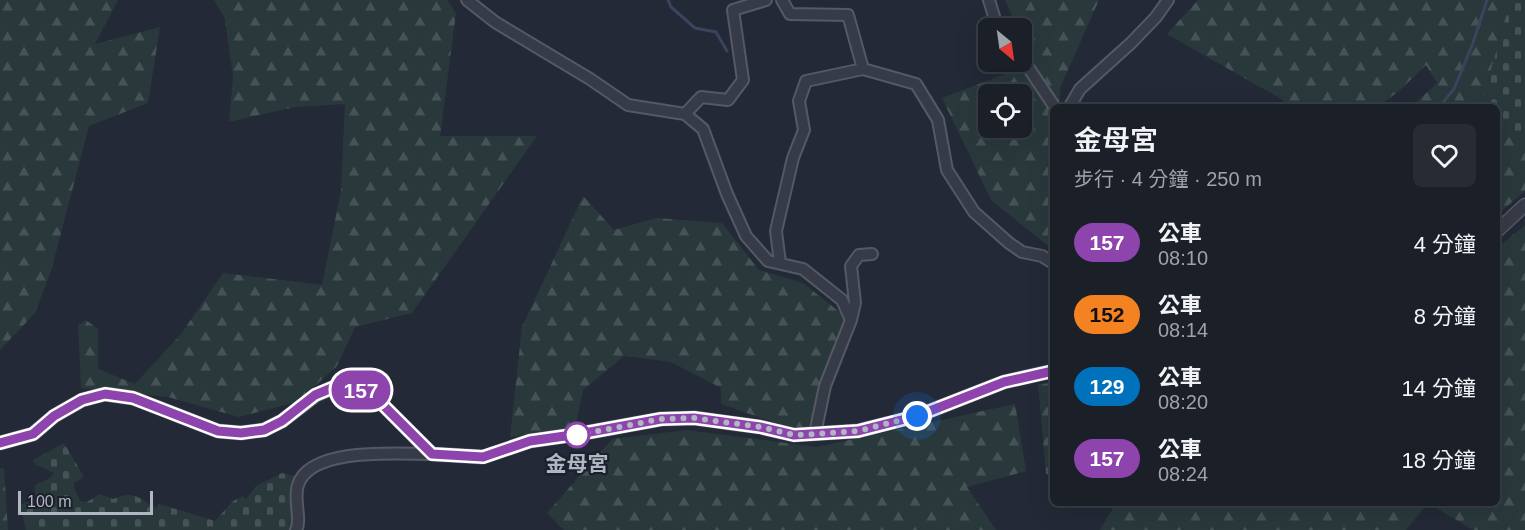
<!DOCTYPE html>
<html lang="zh-TW">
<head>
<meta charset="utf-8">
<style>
  body { margin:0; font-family:Helvetica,"Noto Sans TC",sans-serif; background:#272c34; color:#f1f3f6; height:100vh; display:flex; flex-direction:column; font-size:22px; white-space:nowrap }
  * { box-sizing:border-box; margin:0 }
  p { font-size:20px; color:#9fa2a8 }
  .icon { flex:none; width:33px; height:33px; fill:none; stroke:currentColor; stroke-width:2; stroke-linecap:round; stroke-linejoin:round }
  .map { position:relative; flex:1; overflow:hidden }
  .side { position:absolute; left:1050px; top:104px; width:450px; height:402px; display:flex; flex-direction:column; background:#1a1f28; border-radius:9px; box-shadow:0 6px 24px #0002,0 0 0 2px #383d45 }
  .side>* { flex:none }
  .badge { padding:0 12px; border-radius:20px; font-size:21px; line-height:39px }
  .needle { width:39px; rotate:151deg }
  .controls { position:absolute; left:978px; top:18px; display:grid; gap:12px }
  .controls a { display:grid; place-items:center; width:54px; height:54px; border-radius:9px; background:#1a1f28; box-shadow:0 6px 24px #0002,0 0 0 2px #383d45; font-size:30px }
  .scale { position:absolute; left:18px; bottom:15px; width:135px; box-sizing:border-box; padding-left:6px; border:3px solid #b1b6c3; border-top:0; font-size:16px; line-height:21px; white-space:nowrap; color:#b1b6c3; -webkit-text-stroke:4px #1c202b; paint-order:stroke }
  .you { position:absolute; width:30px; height:30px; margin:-15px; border:4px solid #fff; border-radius:50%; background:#1a73e8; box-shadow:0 0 0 9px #1a73e833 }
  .map>.badge { position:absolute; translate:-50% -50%; box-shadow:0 0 0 3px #fff }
  .round { display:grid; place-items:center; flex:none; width:63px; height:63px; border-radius:9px; background:#272c34 }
  .summary { display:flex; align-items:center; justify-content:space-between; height:102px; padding:0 24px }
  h1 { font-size:28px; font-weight:600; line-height:45px }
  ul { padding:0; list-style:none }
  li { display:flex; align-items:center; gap:18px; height:72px; padding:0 24px }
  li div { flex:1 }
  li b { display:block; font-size:22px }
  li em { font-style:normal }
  li .badge { min-width:66px; font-weight:700; text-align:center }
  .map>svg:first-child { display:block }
</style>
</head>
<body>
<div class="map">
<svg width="1525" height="530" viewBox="0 0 1525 530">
  <defs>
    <pattern id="forest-firs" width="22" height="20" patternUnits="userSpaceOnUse" patternTransform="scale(1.5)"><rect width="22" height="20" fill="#29393b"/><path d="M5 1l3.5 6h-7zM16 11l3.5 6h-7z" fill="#465356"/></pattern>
    <pattern id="cemetery-stones" width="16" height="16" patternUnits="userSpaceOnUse" patternTransform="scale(1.5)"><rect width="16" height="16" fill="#29393b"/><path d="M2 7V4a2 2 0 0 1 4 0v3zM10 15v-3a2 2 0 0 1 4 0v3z" fill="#465356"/></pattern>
  </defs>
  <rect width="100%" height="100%" fill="#232936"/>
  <path fill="url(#forest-firs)" fill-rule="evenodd" d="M0 0H118L95 44 160 27 148 103 89 126 51 271 35 313 0 350Z
    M214 0H447L456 13 440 136H537L412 313 355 327 337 366 297 402 239 417 168 397 81 388 78 325 86 320 98 329V369L135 384 181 334 223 273 322 285 341 191 345 104 295 107 229 122 233 77 225 19Z
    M1005 0H1099L1060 88 1059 106H1053V250L991 200 942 98 1023 67V43L1022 39V28H1017ZM988 94H1022V128H988Z
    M1198 0H1512L1506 16 1481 106H1412L1437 83 1426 65 1398 92 1378 106H1285L1283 100 1167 34Z
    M1497 130 1510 133 1525 143V191L1497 215Z
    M583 196 614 230 656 218 722 223 759 270 803 283 847 318 809 428 787 427 721 404V388L671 362 624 356 583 390 575 429 510 437 522 327Z
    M1525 225V530H1473L1428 503 1406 530H1100L1116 503 1497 502V248Z
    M1053 383V475L1046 474 1038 384Z
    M1015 404 1026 471 967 487 996 530H564L547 513 612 439 687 430 817 447Z
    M0 468 4 469 8 530H0Z"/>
  <path fill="url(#cemetery-stones)" d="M1512 0H1525V143L1510 133 1497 129V106H1481L1506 16Z
    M64 443 84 477 74 483V488L80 501 87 502 100 494 113 499C133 490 138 497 156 508L159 504 215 521 233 501 243 496 246 499 256 486 282 473 298 477 294 530H26L20 505 35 497V485L50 478 54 473 35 464 33 460Z"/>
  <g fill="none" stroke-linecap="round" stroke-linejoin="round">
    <path stroke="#3a445d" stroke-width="3" d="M668 0 671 7 695 28 716 32 727 51
      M1440 106 1454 89 1473 43 1487 0"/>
    <g stroke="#545964" stroke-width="14">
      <path id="minor" d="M467 0 495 22 590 79 628 105 685 114 703 129 727 194 746 236 768 261 803 269 842 300 851 320 825 386 815 434
        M782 0 790 14 848 15 863 69
        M989 0 996 23 1000 28
        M1022 58 1054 106
        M1070 106 1080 89 1131 43 1156 17 1168 0
        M685 114 701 97 728 100 743 80 733 10 766 0
        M780 263 776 231 793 158 804 130 799 101 806 81 863 69 916 84 938 120 947 170 974 212 1009 243 1022 252 1042 256 1053 263
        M851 320 855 303 851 266 859 255 872 254
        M296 530C302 520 293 499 298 485 310 446 400 454 432 454"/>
    </g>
    <g stroke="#545964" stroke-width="15">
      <path id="tertiary" d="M1497 231 1525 205
        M0 443 33 434 54 416 82 400 105 394 133 398 218 431 241 433 264 430 282 421 316 395 339 385H353L382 404 432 454 483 457 530 441 579 434 661 419 694 418 760 427 794 435 858 431 917 416 1004 382 1053 371"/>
    </g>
    <use href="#minor" stroke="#373b47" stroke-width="10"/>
    <use href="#tertiary" stroke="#373b47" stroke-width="12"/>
  </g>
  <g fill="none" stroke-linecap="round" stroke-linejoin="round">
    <g stroke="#fff" stroke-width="14">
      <path id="line" d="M0 443 33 434 54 416 82 400 105 394 133 398 218 431 241 433 264 430 282 421 315 395 339 385H353L382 404 432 454 483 457 530 441 579 434 661 419 694 418 760 427 794 435 858 431 917 416 1004 382 1053 371"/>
    </g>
    <use href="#line" stroke="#8e44ad" stroke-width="9"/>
    <path stroke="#b1b6c3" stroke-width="6" stroke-dasharray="0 10.8" d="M577 435 661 419 694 418 760 427 794 435 815 434 858 431 917 416"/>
  </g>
  <circle fill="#fff" stroke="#8e44ad" stroke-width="3" cx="577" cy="435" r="12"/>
  <g text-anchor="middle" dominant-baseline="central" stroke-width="4.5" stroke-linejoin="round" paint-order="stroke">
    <g font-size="21" font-weight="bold" fill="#b1b6c3" stroke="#1c202b">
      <text x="577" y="463">金母宮</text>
    </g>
  </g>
</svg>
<div class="controls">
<a><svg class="needle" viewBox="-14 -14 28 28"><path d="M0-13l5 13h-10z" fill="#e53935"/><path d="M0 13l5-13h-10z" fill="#9fa2a8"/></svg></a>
<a><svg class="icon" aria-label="locate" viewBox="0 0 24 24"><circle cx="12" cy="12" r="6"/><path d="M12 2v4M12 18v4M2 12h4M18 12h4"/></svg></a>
</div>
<div class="scale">100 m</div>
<div class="you" style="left:917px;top:416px"></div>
<b class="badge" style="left:361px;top:390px;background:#8e44ad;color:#fff">157</b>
<section class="side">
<div class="summary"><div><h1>金母宮</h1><p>步行 · 4 分鐘 · 250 m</p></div><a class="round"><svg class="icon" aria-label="heart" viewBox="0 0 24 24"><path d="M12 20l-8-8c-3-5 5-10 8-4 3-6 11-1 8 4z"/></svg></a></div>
<ul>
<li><span class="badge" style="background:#8e44ad;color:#fff">157</span><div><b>公車</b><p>08:10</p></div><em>4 分鐘</em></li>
<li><span class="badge" style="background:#f58220;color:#111">152</span><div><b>公車</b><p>08:14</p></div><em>8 分鐘</em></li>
<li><span class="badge" style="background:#0072bc;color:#fff">129</span><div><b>公車</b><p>08:20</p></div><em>14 分鐘</em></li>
<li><span class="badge" style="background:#8e44ad;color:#fff">157</span><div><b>公車</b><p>08:24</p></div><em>18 分鐘</em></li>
</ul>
</section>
</div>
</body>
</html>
